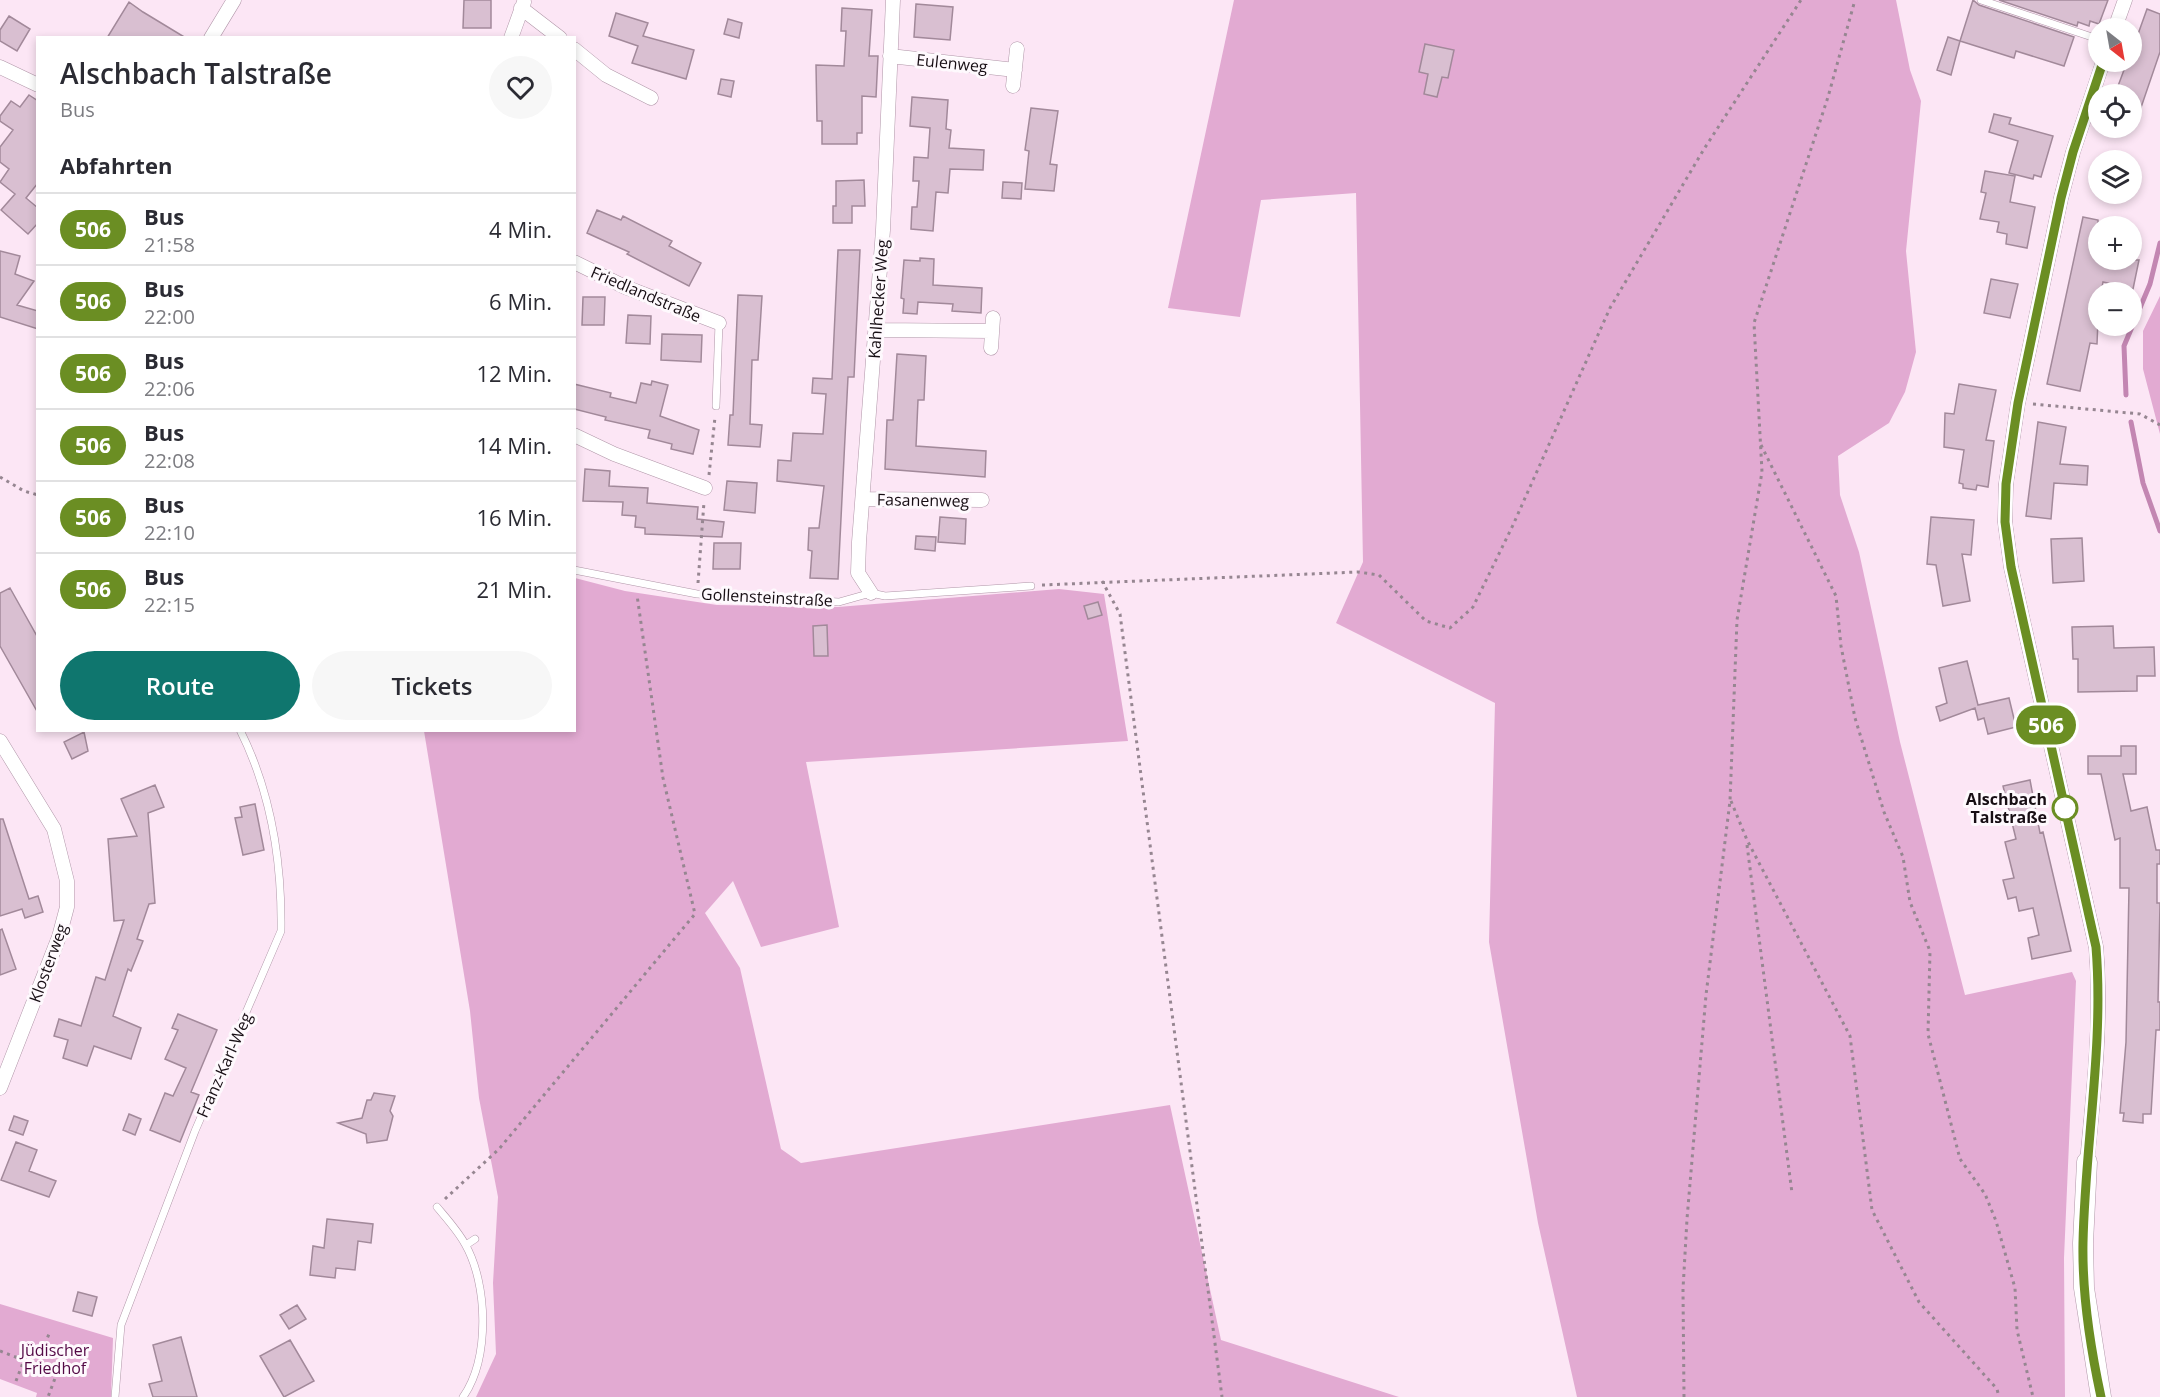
<!DOCTYPE html>
<html lang="de">
<head>
<meta charset="utf-8">
<style>
  body { margin:0; font-family:"Open Sans",sans-serif; background:#f7f7f7; color:#2b2b33; height:100vh; display:flex; flex-direction:column; font-size:22px; white-space:nowrap }
  * { box-sizing:border-box; margin:0 }
  p { font-size:20px; color:#7c7c81 }
  .icon { flex:none; width:33px; height:33px; fill:none; stroke:currentColor; stroke-width:2; stroke-linecap:round; stroke-linejoin:round }
  .map { position:relative; flex:1; overflow:hidden }
  .drawer { position:absolute; left:36px; top:36px; width:540px; height:696px; display:flex; flex-direction:column; background:#fff; border-radius:0px; box-shadow:0 3px 9px #0003 }
  .drawer>* { flex:none }
  .badge { padding:0 12px; border-radius:20px; font-size:21px; line-height:39px }
  .needle { width:39px; rotate:149deg }
  .tools { position:absolute; left:2088px; top:18px; display:grid; gap:12px }
  .tools a { display:grid; place-items:center; width:54px; height:54px; border-radius:50%; background:#fff; box-shadow:0 3px 9px #0003; font-size:30px }
  .map>.badge { position:absolute; translate:-50% -50%; box-shadow:0 0 0 3px #fff }
  h2 { padding:0 24px; font-size:22px; line-height:54px }
  .round { display:grid; place-items:center; flex:none; width:63px; height:63px; border-radius:32px; background:#f7f7f7 }
  .summary { display:flex; align-items:center; justify-content:space-between; height:102px; padding:0 24px }
  h1 { font-size:28px; font-weight:600; line-height:45px }
  .primary-button { display:flex; gap:12px; margin-top:auto; padding:12px 24px }
  .primary-button a { flex:1; height:69px; border-radius:36px; background:#0f766e; color:#fff; font-size:24px; font-weight:600; line-height:69px; text-align:center }
  .primary-button a+a { background:#f7f7f7; color:#2b2b33 }
  ul { padding:0; list-style:none }
  li { display:flex; align-items:center; gap:18px; height:72px; padding:0 24px; border-top:2px solid #e1e1e2 }
  li div { flex:1 }
  li b { display:block; font-size:22px }
  li em { font-style:normal }
  li .badge { min-width:66px; font-weight:700; text-align:center }
  .map>svg:first-child { display:block }
</style>
</head>
<body>
<div class="map">
<svg width="2160" height="1397" viewBox="0 0 2160 1397">
  <rect width="100%" height="100%" fill="#fce6f5"/>
  <path fill="#e2aad2" d="M1234 0H1896L1910 70 1921 101 1906 251 1916 352 1905 392 1889 423 1838 456 1840 495 1859 552 1900 742 1965 995 2072 972 2076 981 2064 1258 2065 1397H1577L1538 1223 1489 942 1495 703 1336 623 1363 562 1356 193 1261 200 1240 317 1168 308Z
    M2160 296V434L2143 369V331Z
    M575 578 625 591 717 605 838 607 1059 589 1104 594 1128 741 806 762 839 927 761 947 733 881 705 913 740 968 781 1149 801 1163 1170 1105 1221 1340 1399 1397H476L496 1354 493 1283 498 1197 479 1098 470 1011 424 731 574 730Z
    M0 1304 113 1338 111 1397H36L37 1393 0 1379Z"/>
  <g fill="none" stroke-linecap="round" stroke-linejoin="round">
    <path stroke="#c386b2" stroke-width="5" d="M2126 395 2124 346 2150 284 2160 243
      M2131 422 2143 483 2160 531"/>
  </g>
  <path fill="#d9bfd1" stroke="#a2899a" stroke-width="1.5" d="M464 0H491V28H463Z
    M1973 0 1979 5 2074 37 2064 66 2016 51 2014 58 1960 41 1951 75 1937 70 1948 37 1960 41Z
    M1999 0H2108L2099 24 2090 21 2089 26 2078 22 2077 26Z
    M129 2 143 12 186 38H107Z
    M916 4 953 7 950 40 914 37Z
    M842 8 872 10 869 56H878L876 97 862 96V133H857V144H822V121H817L816 65 844 66 846 31H841Z
    M2147 9 2160 14V52L2135 125H2132V94H2115L2127 62H2132V51Z
    M616 13 648 23 643 36 694 50 686 79 632 63 638 46 609 36Z
    M9 16 30 29 17 51 0 41V30Z
    M728 19 742 23 739 38 724 34Z
    M1425 44 1454 50 1448 78 1442 77 1437 97 1424 94 1428 74 1419 72Z
    M721 79 734 81 731 97 718 94Z
    M29 95 38 101V183L26 198 38 208V223L28 234 1 210 15 194 0 182 9 169 0 162V147L13 130 0 121V116L11 101 20 107Z
    M912 97 948 100 946 129 951 130 949 148 984 150 983 170 950 169 948 193 936 192 933 231 911 229 912 207H917L919 181H913L914 157 928 158 930 128 910 126Z
    M1031 108 1058 111 1050 164 1057 165 1054 191 1025 189 1029 151 1025 150Z
    M1994 114 2011 118 2009 124 2053 136 2041 177 2034 175 2033 179 2009 173 2018 141 1989 132Z
    M1985 171 2015 176 2010 202 2035 207 2027 248 2006 244 2007 234 1997 232 1999 222 1980 219 1986 193 1981 192Z
    M864 180 865 206H852V223H833V206H836V181Z
    M1003 182 1022 183 1021 199 1002 198Z
    M597 210 621 220 623 216 672 241 669 246 701 263 689 286 627 254 629 252 587 233Z
    M2083 217 2098 220V260H2139L2133 289 2103 282 2101 292H2098L2096 319 2098 320 2097 344 2090 343 2080 391 2047 384Z
    M838 250H860L854 377H848L838 579 810 578 812 551 808 550 809 528H819L824 486 777 481 778 460 791 461 793 433 823 434 826 394 812 393 813 378 832 379Z
    M0 251 20 256 15 274 34 281 17 305 38 311V329L0 317Z
    M920 258 934 259 933 285 982 288 981 313 952 311 953 304 918 302 917 314 903 313 904 299 901 298 904 260 920 261Z
    M1991 279 2018 284 2010 318 1984 313Z
    M738 295 762 296 758 360H752L750 424 762 425 760 447 728 445 730 415H733Z
    M583 297H605L604 325H582Z
    M628 315 651 316 650 344 626 343Z
    M662 334 702 335 701 362 661 360Z
    M897 354 926 356 924 400H918L916 446 986 451 985 477 885 469 887 420H893Z
    M652 381 668 385 660 416 699 430 693 454 671 449 672 444 648 438 650 430 605 420 606 417 574 409V384L611 393 610 397 636 403 641 383 651 385Z
    M1959 384 1996 390 1986 440 1994 441 1988 487 1977 485 1976 490 1963 488V484L1959 483 1964 450 1944 447 1945 413 1954 414Z
    M2038 422 2066 427 2060 464 2088 466 2087 485 2054 483 2051 519 2026 516Z
    M585 469 610 471 609 486 648 488 647 503 698 507 697 519 724 522 722 537 645 534V528L635 527 636 516 622 515 623 502 583 501Z
    M727 481 757 483 755 513 724 510Z
    M940 517 966 519 965 544 938 542Z
    M1931 517 1974 520 1971 555 1962 554 1970 601 1943 606 1936 565 1927 564Z
    M916 536 936 537 935 551 915 549Z
    M2082 538 2084 581 2053 583 2051 539Z
    M714 543H741L740 569H713Z
    M10 588 38 638V713L0 646V593Z
    M1098 602 1102 615 1088 619 1084 606Z
    M827 625 828 656H814L813 626Z
    M2113 626 2114 648 2154 647 2155 676H2137V691L2078 692V659H2073L2072 627Z
    M1967 661 1978 705 2009 698 2016 727 1988 734 1984 718 1978 720 1975 708 1940 721 1936 707 1947 703 1939 668Z
    M84 732 88 751 72 759 64 742Z
    M2121 746H2136V774H2123L2131 811 2147 807 2156 850H2160V864H2157V903H2160L2158 1002H2160V1030H2156L2151 1114H2143V1123L2123 1121 2124 1113H2120L2126 1042 2129 888H2120V838L2115 840 2101 774H2088V756H2121Z
    M2030 780 2040 833 2043 832 2071 951 2032 959 2028 938 2039 935 2033 908 2019 911 2016 897 2008 899 2003 880 2014 878 2005 842 2016 839 2003 786Z
    M155 785 164 807 148 813 155 903 149 904 137 939 143 941 131 971 128 969 113 1016 141 1028 131 1059 94 1046 87 1066 63 1058 68 1040 54 1036 59 1019 81 1026 96 977 105 980 124 920 114 921 108 839 137 836 121 799Z
    M255 804 264 850 243 855 235 818 242 817 240 807Z
    M0 819H3L29 899 38 896 43 912 25 918 22 909 0 916Z
    M2 929 16 969 0 975V930Z
    M178 1014 217 1030 191 1092 199 1095 180 1142 150 1130 165 1093 173 1096 186 1068 165 1059 178 1030 172 1028Z
    M374 1093 395 1096 390 1111 393 1116 387 1140 367 1143 366 1134 338 1123 362 1118 367 1100H371Z
    M129 1114 141 1119 135 1135 123 1130Z
    M14 1116 28 1121 23 1135 9 1130Z
    M16 1142 37 1150 29 1171 56 1181 49 1197 1 1180Z
    M327 1219 373 1224 371 1243 358 1241 355 1270 336 1268 335 1278 310 1275 313 1246 324 1248Z
    M78 1292 97 1297 92 1316 73 1311Z
    M297 1305 306 1319 289 1329 280 1315Z
    M181 1337 197 1397H153L149 1384 162 1381 153 1345Z
    M290 1340 314 1381 284 1397 260 1356Z"/>
  <g fill="none" stroke-linecap="round" stroke-linejoin="round">
    <g stroke="#b096a8" stroke-width="8">
      <path id="lane" d="M1981 0 2098 39
        M716 406 719 323
        M574 570 697 594 839 602 871 593 885 596 1031 586
        M437 1207C447 1219 458 1231 465 1244 488 1284 490 1358 463 1397
        M466 1245 475 1239
        M115 1397 121 1325 195 1131 281 931C282 863 271 792 240 730"/>
    </g>
    <g stroke="#b096a8" stroke-width="15">
      <path id="street" d="M521 8 560 38
        M2115 28 2125 0
        M211 38 234 0
        M511 38 524 2
        M574 49 606 75 651 98
        M890 56 1015 70
        M0 67 38 85
        M1013 86 1017 49
        M574 262 625 287 719 323
        M876 330 992 331
        M991 348 993 318
        M574 435 614 454 705 488
        M863 499 982 500
        M871 593 858 573 859 542 883 230 893 0
        M0 741 54 829 67 881V907L59 937 0 1088
        M2087 1162C2094 1090 2102 1019 2096 947L2011 567 2005 522 2006 484 2018 403 2061 198 2073 152 2103 62"/>
    </g>
    <g stroke="#b096a8" stroke-width="21">
      <path id="secondary" d="M2087 1162 2083 1243 2084 1288 2101 1397"/>
    </g>
    <path stroke="#968691" stroke-width="3" stroke-dasharray="3 4.5" stroke-linecap="butt" d="M2033 404 2140 414 2160 425
      M1761 445 1836 596 1841 646 1855 718 1884 812 1903 857 1910 902 1930 951 1928 1034 1960 1159 1985 1194 1996 1221 2015 1288 2017 1330 2033 1397
      M709 475 715 417
      M0 477 24 491 38 495
      M1102 581 1120 614 1222 1397
      M698 583 704 502
      M1042 585 1358 572 1379 575 1426 621 1450 628 1473 607 1513 525 1610 308 1704 149 1801 0
      M1731 801 1747 840 1850 1036 1872 1210 1919 1302 1997 1389 1999 1397
      M1747 845 1792 1193
      M445 1199 499 1149 695 914 663 778 637 595
      M0 1351 57 1373 48 1397
      M36 1365 49 1334
      M16 1381 24 1360
      M1684 1397 1683 1289 1687 1219 1706 995 1730 801 1737 620 1762 472 1754 323 1828 97 1855 0"/>
    <use href="#lane" stroke="#fff" stroke-width="7"/>
    <use href="#street" stroke="#fff" stroke-width="14"/>
    <use href="#secondary" stroke="#fff" stroke-width="20"/>
  </g>
  <g fill="none" stroke-linecap="round" stroke-linejoin="round">
    <g stroke="#fff" stroke-width="14">
      <path id="line" d="M2101 1397C2090 1346 2082 1295 2083 1243 2085 1144 2104 1046 2096 947L2011 567 2005 522 2006 484 2018 403 2061 198 2073 152 2103 62"/>
    </g>
    <use href="#line" stroke="#6b8e23" stroke-width="9"/>
  </g>
  <circle fill="#fff" stroke="#6b8e23" stroke-width="3" cx="2065" cy="808" r="12"/>
  <g text-anchor="middle" dominant-baseline="central" stroke-width="6" stroke-linejoin="round" paint-order="stroke">
    <g font-size="16" fill="#170e14" stroke="#fef9fd">
      <text transform="translate(952 63) rotate(6)">Eulenweg</text>
      <text transform="translate(646 294) rotate(23)">Friedlandstraße</text>
      <text transform="translate(878 299) rotate(-86)">Kahlhecker Weg</text>
      <text transform="translate(923 500) rotate(1)">Fasanenweg</text>
      <text transform="translate(767 597) rotate(3)">Gollensteinstraße</text>
      <text transform="translate(48 963) rotate(-70)">Klosterweg</text>
      <text transform="translate(224 1065) rotate(-66)">Franz-Karl-Weg</text>
    </g>
    <g font-size="16" font-weight="bold" fill="#170e14" stroke="#fef9fd" text-anchor="end">
      <text x="2047" y="799">Alschbach<tspan x="2047" dy="18">Talstraße</tspan></text>
    </g>
    <g font-size="16" fill="#530845" stroke="#fef9fd">
      <text x="55" y="1350">Jüdischer<tspan x="55" dy="18">Friedhof</tspan></text>
    </g>
  </g>
</svg>
<div class="tools">
<a><svg class="needle" viewBox="-14 -14 28 28"><path d="M0-13l5 13h-10z" fill="#e53935"/><path d="M0 13l5-13h-10z" fill="#7c7c81"/></svg></a>
<a><svg class="icon" aria-label="locate" viewBox="0 0 24 24"><circle cx="12" cy="12" r="6"/><path d="M12 2v4M12 18v4M2 12h4M18 12h4"/></svg></a>
<a><svg class="icon" aria-label="layers" viewBox="0 0 24 24"><path d="M12 4l9 5-9 5-9-5zM3 14l9 5 9-5"/></svg></a>
<a>+</a>
<a>−</a>
</div>
<b class="badge" style="left:2046px;top:725px;background:#6b8e23;color:#fff">506</b>
<section class="drawer">
<div class="summary"><div><h1>Alschbach Talstraße</h1><p>Bus</p></div><a class="round"><svg class="icon" aria-label="heart" viewBox="0 0 24 24"><path d="M12 20l-8-8c-3-5 5-10 8-4 3-6 11-1 8 4z"/></svg></a></div>
<h2>Abfahrten</h2>
<ul>
<li><span class="badge" style="background:#6b8e23;color:#fff">506</span><div><b>Bus</b><p>21:58</p></div><em>4 Min.</em></li>
<li><span class="badge" style="background:#6b8e23;color:#fff">506</span><div><b>Bus</b><p>22:00</p></div><em>6 Min.</em></li>
<li><span class="badge" style="background:#6b8e23;color:#fff">506</span><div><b>Bus</b><p>22:06</p></div><em>12 Min.</em></li>
<li><span class="badge" style="background:#6b8e23;color:#fff">506</span><div><b>Bus</b><p>22:08</p></div><em>14 Min.</em></li>
<li><span class="badge" style="background:#6b8e23;color:#fff">506</span><div><b>Bus</b><p>22:10</p></div><em>16 Min.</em></li>
<li><span class="badge" style="background:#6b8e23;color:#fff">506</span><div><b>Bus</b><p>22:15</p></div><em>21 Min.</em></li>
</ul>
<div class="primary-button"><a>Route</a><a>Tickets</a></div>
</section>
</div>
</body>
</html>
